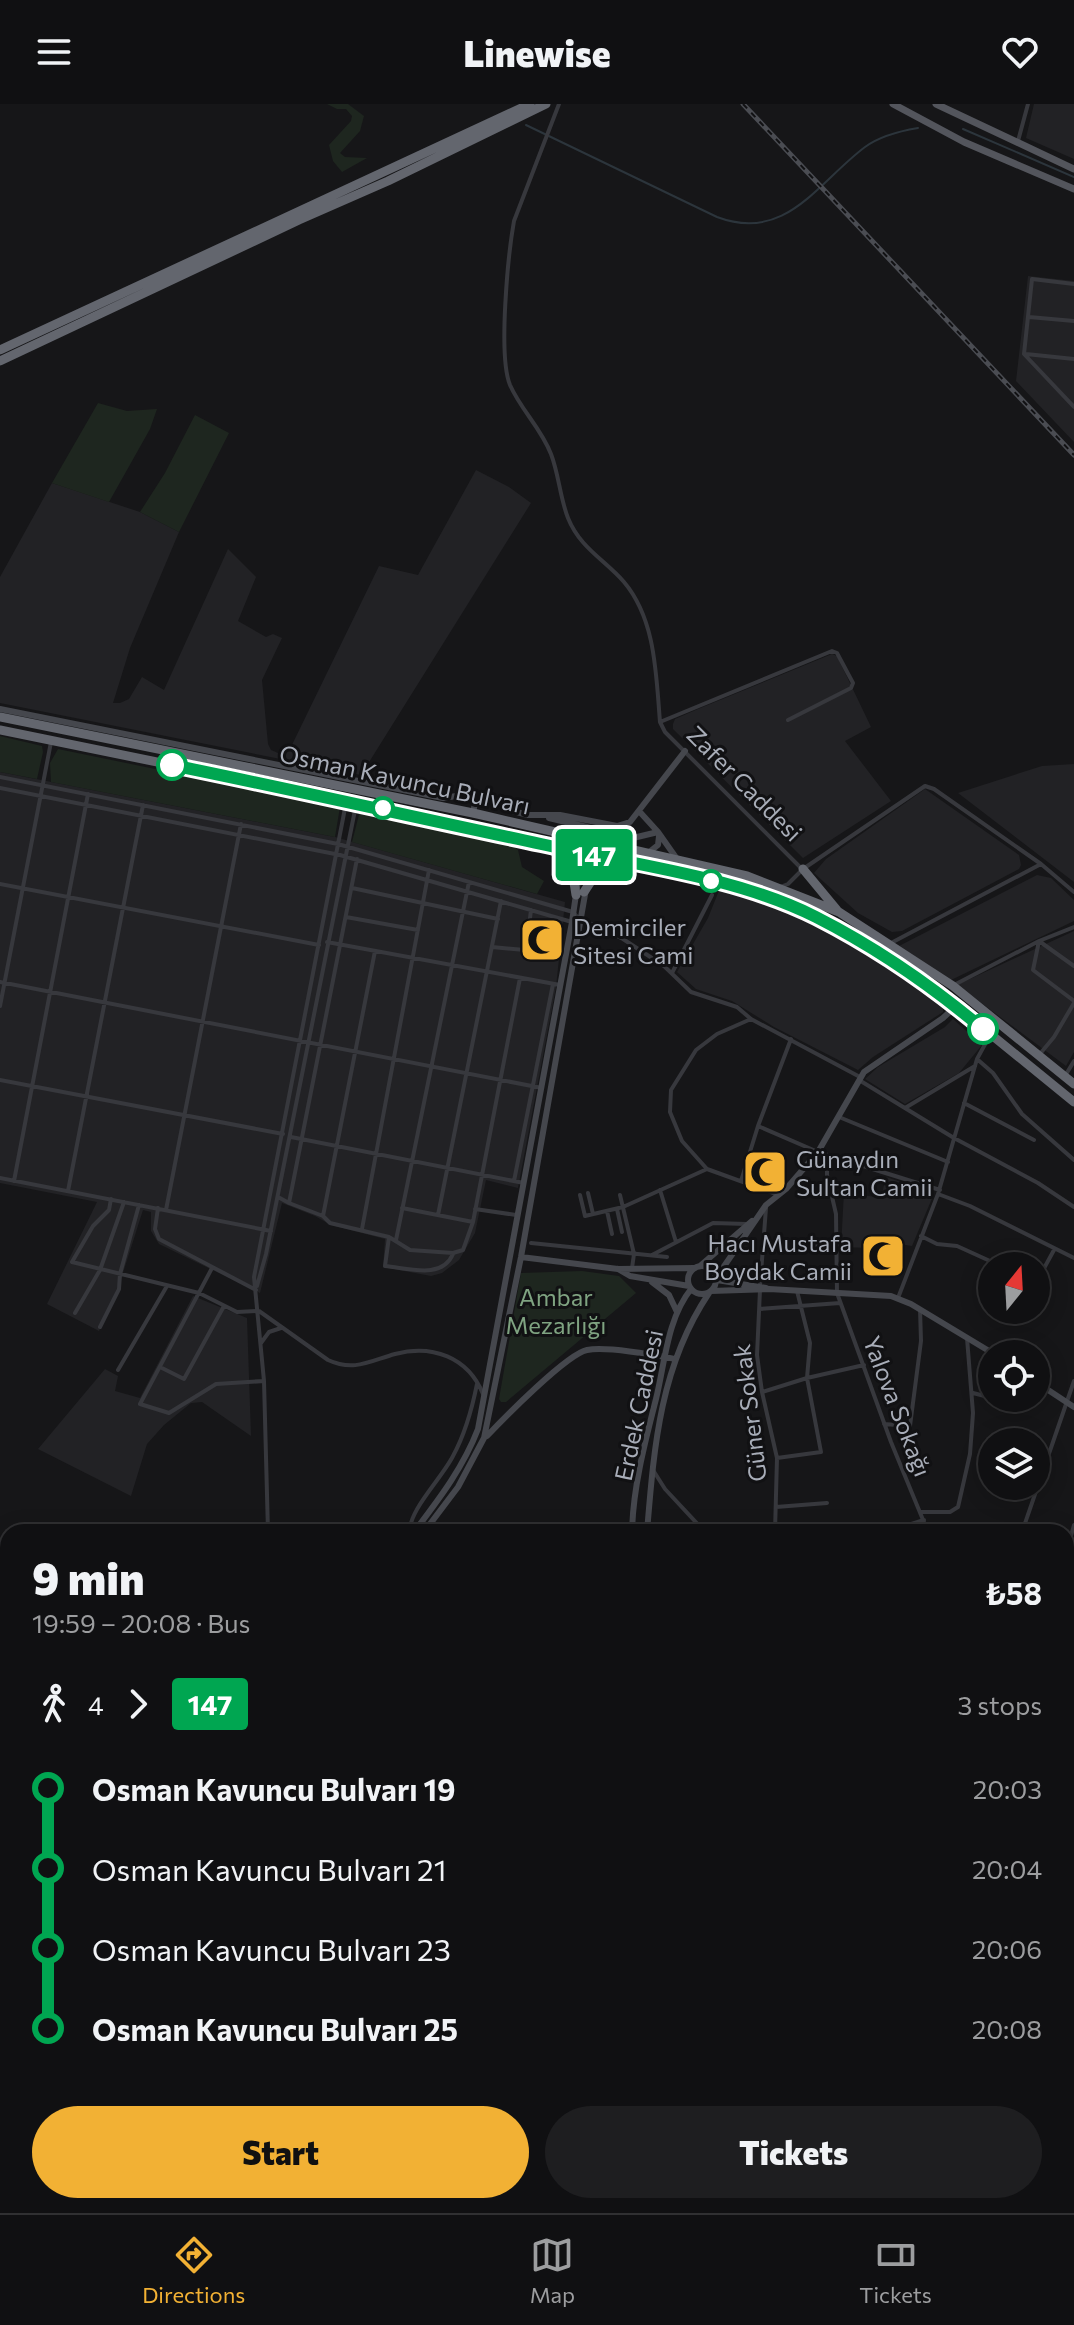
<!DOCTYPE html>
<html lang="en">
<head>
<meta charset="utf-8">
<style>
  body { margin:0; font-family:Commissioner,sans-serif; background:#1e1e20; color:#f1f3f6; height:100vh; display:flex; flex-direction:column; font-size:30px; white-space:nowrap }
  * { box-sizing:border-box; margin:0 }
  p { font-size:26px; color:#9c9d9f }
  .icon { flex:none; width:44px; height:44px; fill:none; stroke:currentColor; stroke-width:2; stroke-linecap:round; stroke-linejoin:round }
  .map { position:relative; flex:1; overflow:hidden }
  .details { position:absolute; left:0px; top:1420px; width:1074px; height:690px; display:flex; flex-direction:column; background:#101012; border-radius:24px 24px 0 0; box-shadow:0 4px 20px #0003,0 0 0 2px #303032 }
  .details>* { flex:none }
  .badge { padding:0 16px; border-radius:6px; font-size:28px; line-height:52px }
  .needle { width:52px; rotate:18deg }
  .controls { position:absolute; left:978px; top:1148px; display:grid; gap:16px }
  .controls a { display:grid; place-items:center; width:72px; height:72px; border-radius:50%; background:#101012; box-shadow:0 4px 20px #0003,0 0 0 2px #303032; font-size:40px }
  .map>.badge { position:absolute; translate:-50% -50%; box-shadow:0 0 0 4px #fff }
  .legs { display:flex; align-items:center; gap:12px; height:88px; padding:0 32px; font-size:26px }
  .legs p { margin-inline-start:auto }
  .head { display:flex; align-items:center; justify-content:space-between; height:136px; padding:0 32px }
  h1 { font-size:44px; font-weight:800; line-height:60px }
  .action { display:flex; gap:16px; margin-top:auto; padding:16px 32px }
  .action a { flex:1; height:92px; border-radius:48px; background:#f2b134; color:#111; font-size:32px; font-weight:800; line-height:92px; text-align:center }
  .action a+a { background:#1e1e20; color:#f1f3f6 }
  ul { padding:0 32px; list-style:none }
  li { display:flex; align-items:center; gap:28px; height:80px; font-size:30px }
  li i { display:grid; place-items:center; width:12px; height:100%; margin:0 10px; background:currentColor }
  li i::after { content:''; width:20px; height:20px; margin:-10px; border:6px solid; border-radius:50%; background:#101012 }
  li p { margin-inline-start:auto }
  li:first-child i { background:linear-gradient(#0000 50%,currentColor 0) }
  li:last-child i { background:linear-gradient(currentColor 50%,#0000 0) }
  header { display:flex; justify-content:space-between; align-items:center; height:104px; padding:0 32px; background:#101012; font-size:36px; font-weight:800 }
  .dock { display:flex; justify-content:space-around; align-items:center; height:112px; border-top:2px solid #303032; background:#101012; font-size:22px; color:#9c9d9f }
  .dock a { display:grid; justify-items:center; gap:4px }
  .dock .on { color:#f2b134 }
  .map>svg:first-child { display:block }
</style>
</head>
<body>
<header><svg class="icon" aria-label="menu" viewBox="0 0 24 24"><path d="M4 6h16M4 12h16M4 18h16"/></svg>Linewise<svg class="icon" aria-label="heart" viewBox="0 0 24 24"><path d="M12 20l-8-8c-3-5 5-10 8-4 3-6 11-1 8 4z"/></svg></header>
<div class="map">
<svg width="1074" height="2109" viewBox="0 0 1074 2109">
  <rect width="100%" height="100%" fill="#161618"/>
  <path fill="#222225" d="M1034 0H1074V55L1026 34Z
    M1028 172 1074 177V338L1016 277Z
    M476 366 509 383 531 399 361 671 0 599V473L52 379 140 408 179 428 130 544 113 599H120L129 595 142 573 164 586 228 445 256 473 238 517 266 533 273 530 282 534 262 576 268 640 271 646 278 649 289 647 379 462 418 471Z
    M832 550 837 552 871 623 845 637 891 697 803 754 673 625V620L675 615 698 605Z
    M1074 660V778L958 689 1042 662Z
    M0 668 335 733 565 798 556 883 518 1084 486 1076 475 1129 459 1156 442 1169 431 1172 383 1163 385 1135 331 1121 315 1112 282 1099 260 1189 159 1140 151 1127V1108L143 1106 121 1175 99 1227 47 1200 97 1098 0 1079Z
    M925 685 1019 751 1021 761 1019 765 902 827 892 828 858 809 814 769 826 755Z
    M1037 771 1051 774 1074 796V817L951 876 899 842Z
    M720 784 779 803 832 827 927 887 943 901V908L873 953 858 966 774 923 732 897 696 885 677 868 708 814Z
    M1074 827V948L1066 962 957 881Z
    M953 915 982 941 959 969 905 1000 865 975 878 963 945 923Z
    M886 1073 931 1088 933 1092 912 1142 880 1137 871 1144 841 1143 844 1088 881 1094Z
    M193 1192 247 1214 251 1332 202 1298 191 1299 164 1321 147 1340 131 1392 38 1345 105 1265 118 1272 115 1287 140 1294Z
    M0 1742 8 1744V2102H548L547 2109H0Z"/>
  <path fill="#1e261f" d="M327 0H348L364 12 360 27 340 49 345 53 367 54 342 68 333 57 329 41 351 17 352 12 346 5H337Z
    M98 299 127 307 157 305 150 325 109 398 52 379Z
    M195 311 229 329 179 428 140 408 165 369Z
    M0 632 42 642 43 648 37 675 0 668Z
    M58 645 340 703 335 733 51 678 50 659Z
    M360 707 510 739 518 746 522 763 544 777 537 790 352 738Z
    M582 1167 619 1172 636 1189 506 1298H501L499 1295 521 1169Z"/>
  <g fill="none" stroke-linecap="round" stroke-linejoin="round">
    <path stroke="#2c353c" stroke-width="2" d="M526 21 717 113C786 139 817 79 865 43 880 32 900 27 918 24
      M963 25 1074 73"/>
    <path stroke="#37383d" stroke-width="4" d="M559 0 514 117C508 151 498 252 510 281 521 306 541 324 551 350 559 371 560 394 568 414 580 444 605 456 624 478 656 516 656 571 660 618L665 628 801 764
      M1018 37 1028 0
      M1074 180 1032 175 1024 250 1074 303
      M1029 213 1074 217
      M1026 250 1074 255
      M660 618 832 547 837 549 853 579 851 584 788 616
      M0 673 338 740 573 808 580 816
      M0 684 340 751 572 818 580 816 594 821 623 835 664 862 691 888 737 903 751 915 860 973
      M0 780 319 841
      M780 783 788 780 803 765 925 682 934 685 1041 760 1074 788
      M352 784 498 815
      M346 813 418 826
      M327 838 560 881
      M891 839 1041 760
      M492 843 558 849
      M526 846 531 806
      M1074 862 1039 837 1033 866 1074 897
      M672 869 712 791
      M0 878 542 984
      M954 881 1039 837 1074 823
      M0 902 51 638
      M751 915 717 930 696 946 671 986 670 1008 682 1037 707 1065 779 1091
      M1039 951 1054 933 1074 899
      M977 955 993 969 1022 1010 1074 1056
      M1065 972 1074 957
      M0 976 283 1030
      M859 976 954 1034 1038 1079 1074 1103
      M964 999 1034 1036
      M905 1004 975 962
      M839 1013 948 1058
      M758 1022 818 1048 940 1086
      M291 1033 524 1079
      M827 1051V1071L836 1110 837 1189 891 1338 928 1428
      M0 1074 271 1127
      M14 1077 88 690
      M514 1077 553 880
      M741 1077 758 1022 791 935
      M660 1086 676 1138
      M68 1087 143 701
      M588 1089 593 1110
      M938 1090 970 1102 1074 1154
      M580 1091 585 1112 623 1103 707 1065
      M620 1091 634 1150 632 1164
      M278 1093 289 1099 357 755
      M111 1095 109 1106 93 1122 72 1158 199 1189 237 1208 258 1207
      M289 1099 323 1112 330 1119 389 1133 410 1146 453 1149 463 1146 473 1118 520 874
      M158 1104 155 1125 159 1135 256 1186
      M402 1104 473 1118
      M475 1105 516 1111
      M617 1105 622 1128
      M166 1106 241 720
      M607 1107 612 1130
      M438 1111 501 797
      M323 1112 375 847
      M362 1125 429 766
      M921 1132 937 1140 957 1142 1001 1162
      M389 1133 385 1162C408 1164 442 1176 453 1150
      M396 1136 469 778
      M531 1139 667 1153
      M763 1142H836
      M652 1151 713 1119 747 1120
      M212 1164 140 1300 169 1309 216 1280 264 1277
      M1036 1179 1054 1146
      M257 1182 266 1150 356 701
      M760 1182 766 1104
      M760 1186 757 1251 762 1288 777 1354 775 1428
      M898 1194 938 1090 977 955 989 933
      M759 1205 840 1199
      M1024 1206 1033 1212
      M259 1207 328 1256C354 1268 370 1257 395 1250 432 1240 468 1253 483 1290
      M75 1209 100 1166 124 1098
      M100 1223 119 1185 120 1170 139 1101
      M261 1239 269 1228 281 1224
      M160 1263 184 1275 224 1202
      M118 1266 167 1182
      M762 1288 807 1274 864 1261
      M973 1289 1004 1297 1005 1294
      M884 1320 910 1322 921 1237 920 1205
      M777 1354 821 1348 807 1274 810 1239 797 1187
      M653 1366 665 1385 705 1428
      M776 1403 827 1399
      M921 1408H950L958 1403 970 1350 973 1309 967 1234
      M268 1428 264 1277 254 1173 346 699
      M410 1428C408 1407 442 1374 453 1352 465 1330 472 1305 477 1280
      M817 1428 892 1426 924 1416
      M1022 1428 1074 1277
      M1066 1450 1074 1421
      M1066 1520 1074 1522
      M1066 1567 1074 1569
      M1066 1604 1074 1578
      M1066 1612 1074 1614
      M1066 1650 1074 1621
      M1066 1736 1074 1734
      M1066 1951 1074 1886
      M1066 1984 1074 1974
      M1066 1997 1074 2000
      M1066 2073 1068 2083 1066 2094
      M804 2102 811 2109
      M119 2109 121 2102
      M503 2109 506 2102
      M656 2109 657 2102
      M745 2109 746 2102
      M923 2109 924 2102
      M1063 2109 1064 2102"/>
    <path stroke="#45474d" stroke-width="6" d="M0 605 443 694 470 690 490 695 509 706 528 711H560L617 722 630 718 685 647
      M639 707 658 728 677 755
      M473 709 475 699 484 693
      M549 714 633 734 658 728
      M648 749 658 741 659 732
      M521 1153 618 1165 694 1164
      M688 1176a14 14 0 1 1 28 0a14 14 0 1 1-28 0Z
      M700 1162 752 1117
      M618 1165 630 1172 689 1182
      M716 1174 766 1101 786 1085 818 1048 864 968 943 914 956 902
      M717 1176 766 1184
      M652 1178 669 1191 677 1208
      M711 1187 769 1185 891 1192 911 1200 994 1250
      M1036 1278 1074 1303
      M487 1332C504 1314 567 1250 587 1246 608 1242 654 1251 675 1255
      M414 1428C439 1395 463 1364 478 1325L572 818 582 749
      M424 1428 458 1383 484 1334 521 1153 592 751
      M632 1428C633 1383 645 1338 656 1295 665 1259 667 1215 691 1185
      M647 1428C654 1343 660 1262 709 1189
      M1066 1696 1074 1666
      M0 1786 8 1787
      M0 1795 8 1796
      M0 1925 8 1926
      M0 1937 8 1938
      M522 2102 531 2109
      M546 2102 555 2109
      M290 2109 292 2102
      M302 2109 303 2102
      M981 2109 983 2102"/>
    <path stroke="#53555c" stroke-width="7" d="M893 0 964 38 1074 85
      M936 0 1074 65"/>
    <path stroke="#63666e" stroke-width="9" d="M0 246 530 0
      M0 257 299 116 388 77 546 0
      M0 613 473 709 747 772 839 808 953 882 1074 980
      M0 626 383 704 746 786 815 813 880 851 956 902 1074 998
      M549 745C570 755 573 769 576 791
      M803 765 837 806
      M584 788 601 762 613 756"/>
    <path stroke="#4a4c52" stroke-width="2" d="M530 2102 539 2109"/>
    <g stroke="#4a4c52" stroke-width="5">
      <path id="rail" d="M743 0 1074 351"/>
    </g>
    <use href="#rail" stroke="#111113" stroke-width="2" stroke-dasharray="6" stroke-linecap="butt"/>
  </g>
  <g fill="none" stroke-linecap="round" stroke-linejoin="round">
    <g stroke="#fff" stroke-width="18">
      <path id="line-1" d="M172 661C295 686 418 714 541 740 629 760 735 772 816 813 875 843 933 883 983 925"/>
    </g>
    <use href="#line-1" stroke="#00a651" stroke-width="12"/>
  </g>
  <defs>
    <g id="mosque-square" transform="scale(2.3)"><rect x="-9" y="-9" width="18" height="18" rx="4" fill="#f2b134" stroke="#111113"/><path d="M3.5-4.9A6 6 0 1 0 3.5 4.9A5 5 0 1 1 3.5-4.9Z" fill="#111"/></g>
  </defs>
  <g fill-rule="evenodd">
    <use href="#mosque-square" x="542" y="836"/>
    <use href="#mosque-square" x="765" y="1068"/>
    <use href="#mosque-square" x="883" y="1152"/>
  </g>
  <g fill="#fff" stroke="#00a651" stroke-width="4">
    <circle cx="172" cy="661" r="14"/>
    <circle cx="383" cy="704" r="10"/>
    <circle cx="711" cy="777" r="10"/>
    <circle cx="983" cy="925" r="14"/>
  </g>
  <g text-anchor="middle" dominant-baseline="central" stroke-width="6" stroke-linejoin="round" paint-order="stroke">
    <g font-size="24" fill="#a8adb8" stroke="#111113">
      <text transform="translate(405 675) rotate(12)">Osman Kavuncu Bulvarı</text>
      <text transform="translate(745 679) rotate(45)">Zafer Caddesi</text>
      <text transform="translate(638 1301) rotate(-78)">Erdek Caddesi</text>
      <text transform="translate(898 1302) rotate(69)">Yalova Sokağı</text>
      <text transform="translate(749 1309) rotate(-97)">Güner Sokak</text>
    </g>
    <g font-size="24" fill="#a8adb8" stroke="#111113" text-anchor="start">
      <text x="573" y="822">Demirciler<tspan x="573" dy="28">Sitesi Cami</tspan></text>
      <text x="796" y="1054">Günaydın<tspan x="796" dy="28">Sultan Camii</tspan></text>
      <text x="852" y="1138" text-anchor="end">Hacı Mustafa<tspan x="852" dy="28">Boydak Camii</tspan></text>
    </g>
    <g font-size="24" fill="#7fa381" stroke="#111113">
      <text x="556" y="1192">Ambar<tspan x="556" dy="28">Mezarlığı</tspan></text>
    </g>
  </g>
</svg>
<div class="controls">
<a><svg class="needle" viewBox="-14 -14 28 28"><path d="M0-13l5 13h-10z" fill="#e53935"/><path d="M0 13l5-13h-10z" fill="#9c9d9f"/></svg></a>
<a><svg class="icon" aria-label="locate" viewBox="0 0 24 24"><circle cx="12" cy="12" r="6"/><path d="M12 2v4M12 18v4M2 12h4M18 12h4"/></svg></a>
<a><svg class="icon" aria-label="layers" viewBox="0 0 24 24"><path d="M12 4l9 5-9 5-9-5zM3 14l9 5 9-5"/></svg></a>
</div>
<b class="badge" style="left:594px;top:751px;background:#00a651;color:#fff">147</b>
<section class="details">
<div class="head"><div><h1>9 min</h1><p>19:59 – 20:08 · Bus</p></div><b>₺58</b></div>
<div class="legs"><svg class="icon" aria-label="walk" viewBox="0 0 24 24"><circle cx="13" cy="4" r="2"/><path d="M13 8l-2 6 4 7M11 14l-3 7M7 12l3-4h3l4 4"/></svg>4<svg class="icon" aria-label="forward" viewBox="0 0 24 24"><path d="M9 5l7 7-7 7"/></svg><b class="badge" style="background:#00a651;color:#fff">147</b><p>3 stops</p></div>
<ul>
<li><i style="color:#00a651"></i><b>Osman Kavuncu Bulvarı 19</b><p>20:03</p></li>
<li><i style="color:#00a651"></i><span>Osman Kavuncu Bulvarı 21</span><p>20:04</p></li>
<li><i style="color:#00a651"></i><span>Osman Kavuncu Bulvarı 23</span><p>20:06</p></li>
<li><i style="color:#00a651"></i><b>Osman Kavuncu Bulvarı 25</b><p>20:08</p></li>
</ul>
<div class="action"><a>Start</a><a>Tickets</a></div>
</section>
</div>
<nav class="dock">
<a class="on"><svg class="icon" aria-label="directions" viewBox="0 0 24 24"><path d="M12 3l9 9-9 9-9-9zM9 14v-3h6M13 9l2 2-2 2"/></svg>Directions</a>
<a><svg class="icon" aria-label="map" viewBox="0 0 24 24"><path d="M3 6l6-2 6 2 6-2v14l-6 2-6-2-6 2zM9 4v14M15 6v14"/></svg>Map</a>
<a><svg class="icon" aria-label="tickets" viewBox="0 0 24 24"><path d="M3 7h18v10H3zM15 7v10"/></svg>Tickets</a>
</nav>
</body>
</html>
